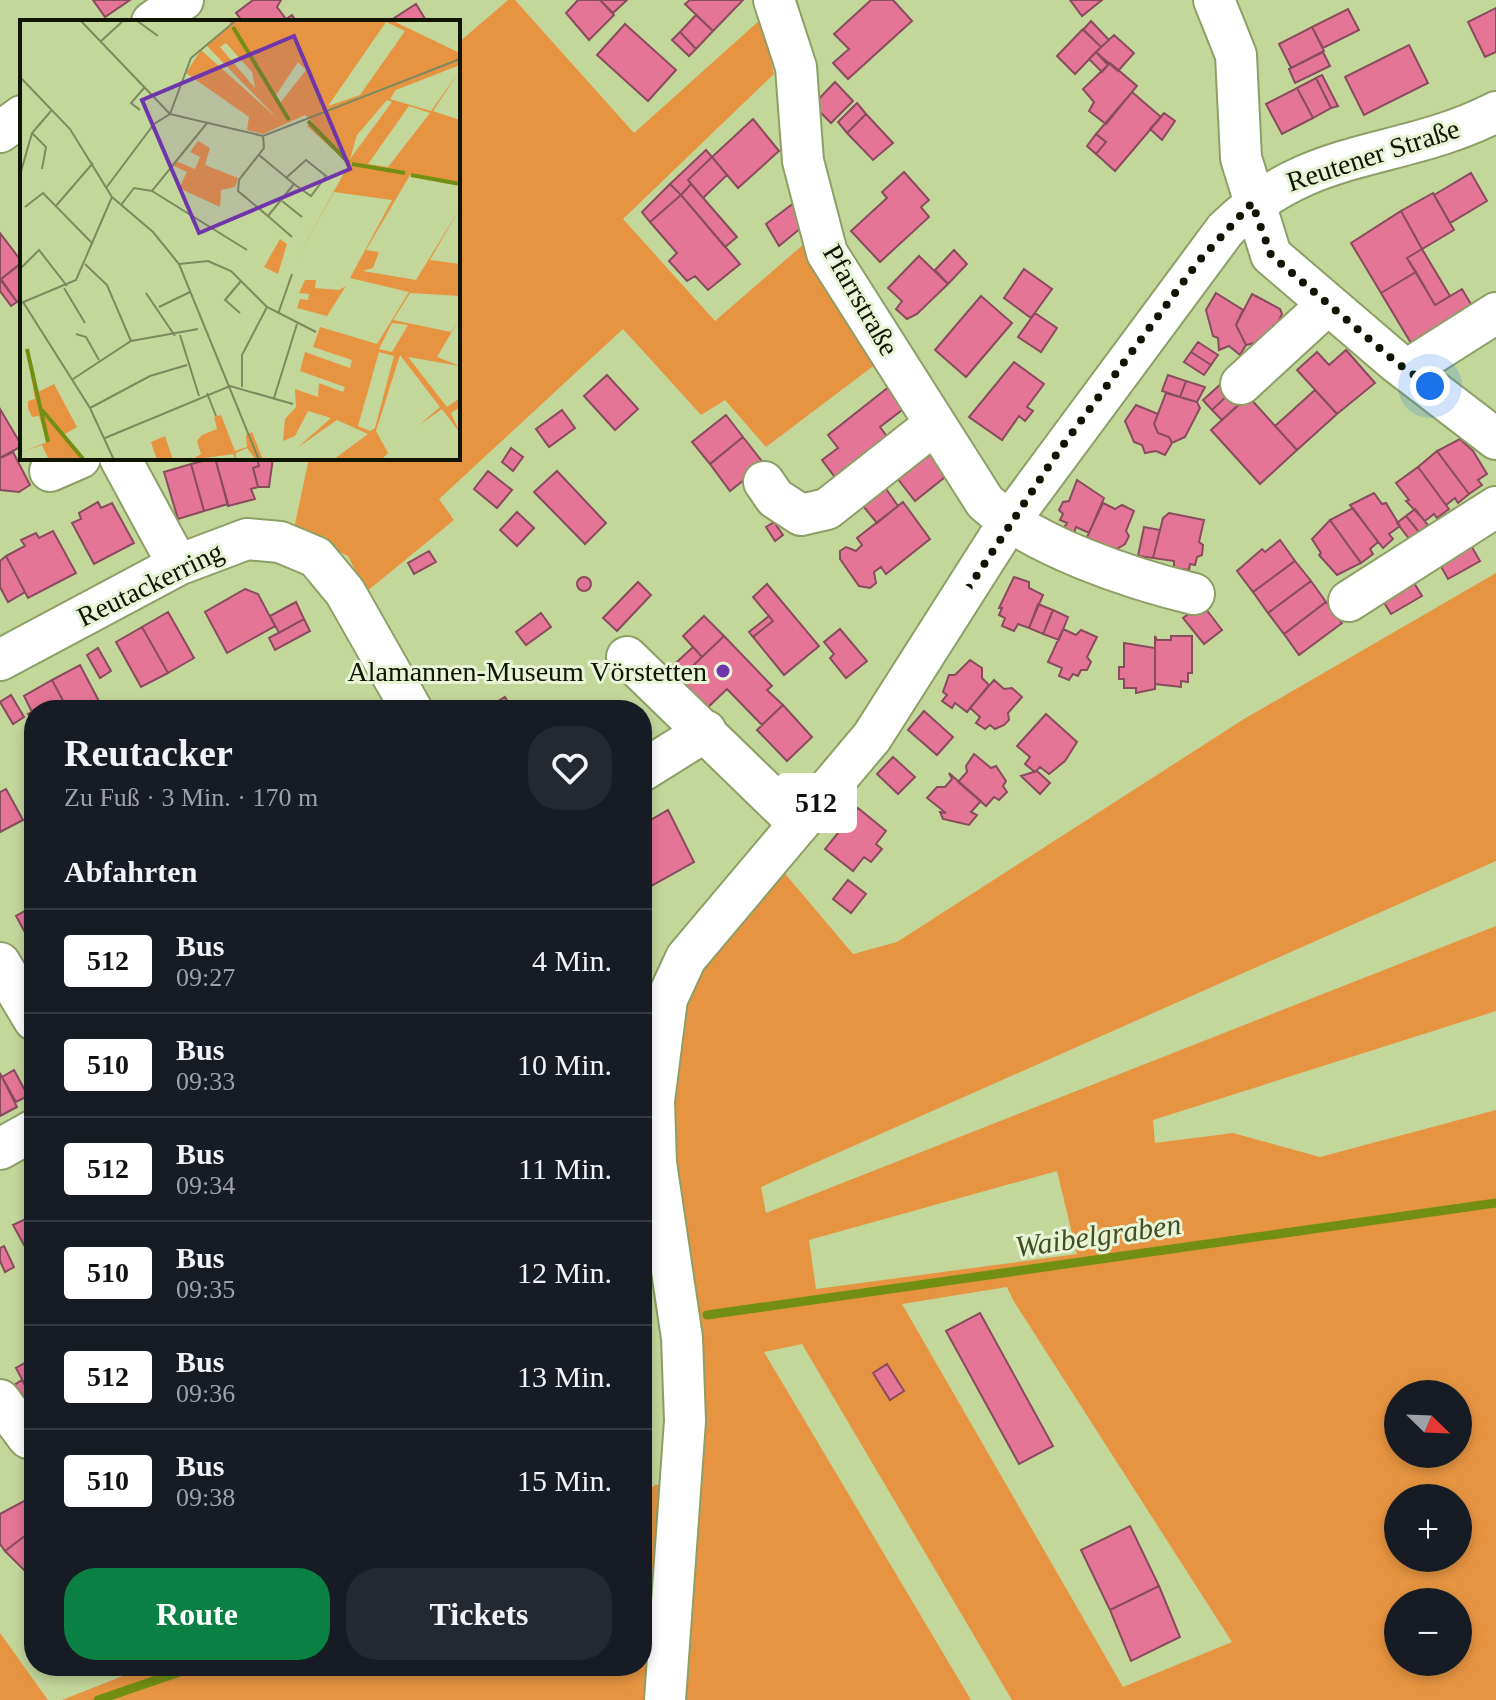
<!DOCTYPE html>
<html lang="de">
<head>
<meta charset="utf-8">
<style>
  body { margin:0; font-family:Georgia,serif; background:#242831; color:#f1f3f6; height:100vh; display:flex; flex-direction:column; font-size:30px; white-space:nowrap }
  * { box-sizing:border-box; margin:0 }
  p { font-size:26px; color:#9ea1a6 }
  .icon { flex:none; width:44px; height:44px; fill:none; stroke:currentColor; stroke-width:2; stroke-linecap:round; stroke-linejoin:round }
  .map { position:relative; flex:1; overflow:hidden }
  .sheet { position:absolute; left:24px; top:700px; width:628px; height:976px; display:flex; flex-direction:column; background:#171b24; border-radius:32px; box-shadow:0 4px 12px #0003 }
  .sheet>* { flex:none }
  .badge { padding:0 16px; border-radius:6px; font-size:28px; line-height:52px }
  .needle { width:52px; rotate:113deg }
  .fabs { position:absolute; left:1384px; top:1380px; display:grid; gap:16px }
  .fabs a { display:grid; place-items:center; width:88px; height:88px; border-radius:50%; background:#171b24; box-shadow:0 4px 12px #0003; font-size:40px }
  .you { position:absolute; width:40px; height:40px; margin:-20px; border:6px solid #fff; border-radius:50%; background:#1a73e8; box-shadow:0 0 0 12px #1a73e833 }
  .map>.badge { position:absolute; translate:-50% -50%; box-shadow:0 0 0 4px #fff }
  h2 { padding:0 40px; font-size:30px; line-height:72px }
  .round { display:grid; place-items:center; flex:none; width:84px; height:84px; border-radius:32px; background:#242831 }
  .headline { display:flex; align-items:center; justify-content:space-between; height:136px; padding:0 40px }
  h1 { font-size:38px; font-weight:800; line-height:60px }
  .cta { display:flex; gap:16px; margin-top:auto; padding:16px 40px }
  .cta a { flex:1; height:92px; border-radius:32px; background:#0b8043; color:#fff; font-size:32px; font-weight:800; line-height:92px; text-align:center }
  .cta a+a { background:#242831; color:#f1f3f6 }
  ul { padding:0; list-style:none }
  li { display:flex; align-items:center; gap:24px; height:104px; padding:0 40px; border-top:2px solid #363941 }
  li div { flex:1 }
  li b { display:block; font-size:30px }
  li em { font-style:normal }
  li .badge { min-width:88px; font-weight:700; text-align:center }
  .map>svg:first-child { display:block }
</style>
</head>
<body>
<div class="map">
<svg width="1496" height="1700" viewBox="0 0 1496 1700">
  <rect width="100%" height="100%" fill="#c4d79b"/>
  <path fill="#e69441" fill-rule="evenodd" d="M508 0H515L634 133 761 19 774 74 623 219 715 321 804 244 876 364 766 447 725 400 701 415 623 329 439 499 454 520 366 592 348 556 294 529 309 458H458V43Z
    M1496 573V861L761 1187 766 1213 1496 926V1011L1153 1120 1155 1143 1233 1133 1320 1157 1496 1110V1700H1012L802 1344 764 1352 971 1700H62L148 1666H642V1497L655 1485 696 1482 705 1391 698 1363C685 1267 652 1098 683 1007 700 955 748 912 782 870L853 954 897 942 1244 719ZM1057 1171 1077 1254 816 1289 809 1240ZM1007 1287 1013 1300 1232 1642 1123 1687 902 1304ZM1398 1394H1458V1454H1398ZM1398 1498H1458V1558H1398ZM1398 1602H1458V1662H1398Z
    M0 1633 48 1700H0Z"/>
  <g fill="none" stroke-linecap="round" stroke-linejoin="round">
    <path stroke="#738f13" stroke-width="9" d="M707 1315 1496 1203
      M98 1700 197 1666"/>
  </g>
  <path fill="#e57596" stroke="#884c5d" stroke-width="2" d="M93 0H130L105 17Z
    M253 0H281L277 7 286 19 292 15 297 22H243L236 13Z
    M578 0H600L614 15 589 40 566 13Z
    M600 0H627L613 13Z
    M690 0H743L713 31 685 4Z
    M871 0H893L912 21 848 79 833 63 849 49 834 34Z
    M1070 0H1102L1082 16Z
    M416 4 427 22H392L391 20Z
    M1496 8V52L1485 57 1468 22Z
    M1348 9 1359 30 1323 48 1312 27Z
    M696 15 713 31 696 49 680 32Z
    M1091 21 1109 40 1101 47 1083 30Z
    M625 24 676 70 648 101 597 55Z
    M1312 27 1324 51 1291 68 1279 44Z
    M1083 29 1101 47 1075 74 1057 56Z
    M680 32 696 49 689 56 672 40Z
    M1114 35 1134 53 1118 71 1096 52Z
    M1409 45 1428 83 1364 115 1345 77Z
    M1096 52 1108 65 1102 72 1089 59Z
    M1323 52 1330 66 1295 83 1289 69Z
    M1110 63 1137 86 1106 124 1089 111 1094 102 1083 89Z
    M1322 75 1338 106 1331 108 1316 78Z
    M1316 78 1331 108 1313 118 1297 88Z
    M835 82 853 101 831 123 813 105Z
    M1297 88 1313 118 1282 134 1266 104Z
    M1132 92 1161 117 1115 171 1096 154 1106 142 1096 134Z
    M857 103 866 114 847 133 838 122Z
    M1164 113 1175 121 1162 140 1150 129Z
    M866 114 893 143 873 160 847 133Z
    M753 119 779 151 738 188 712 157Z
    M1096 134 1106 142 1096 154 1087 146Z
    M706 150 712 157 688 180 691 184 681 195 670 184Z
    M712 157 727 175 703 198 688 180Z
    M904 172 929 200 921 207 929 217 880 262 851 231 887 198 882 192Z
    M1471 173 1487 201 1450 223 1434 195Z
    M670 184 681 195 650 222 642 212Z
    M691 184 737 237 725 247 681 195Z
    M1433 193 1454 230 1422 249 1401 211Z
    M681 195 740 264 708 290 695 276 687 281 669 261 677 253 650 222Z
    M799 199 802 227 779 246 766 224Z
    M1401 211 1422 249 1407 258 1416 272 1381 293 1351 243Z
    M0 233 22 262 1 279H0Z
    M1422 249 1450 296 1435 305 1407 258Z
    M954 250 967 264 948 284 935 270Z
    M919 256 948 284 917 314 907 319 896 309 902 301 888 288Z
    M22 263V298L17 302 1 279Z
    M1024 269 1052 289 1031 318 1004 298Z
    M1416 272 1435 305 1462 289 1475 311 1414 348 1381 293Z
    M0 279 17 302 11 306 0 291Z
    M1216 293 1243 310 1236 325 1246 345 1240 355 1229 346 1219 350 1218 338 1213 336 1206 310Z
    M1252 294 1280 309 1282 314 1276 327 1263 341 1246 345 1236 325Z
    M981 296 1012 323 966 377 935 350Z
    M1035 313 1057 328 1041 352 1018 337Z
    M1198 342 1218 355 1211 365 1191 352Z
    M1346 350 1375 383 1337 414 1297 370 1317 352 1329 365Z
    M1191 352 1211 365 1204 375 1184 362Z
    M1014 362 1044 384 1027 407 1033 411 1025 421 1019 416 1002 440 969 417Z
    M607 375 638 409 615 430 584 396Z
    M1168 375 1186 381 1180 397 1162 391Z
    M1186 381 1205 387 1197 402 1180 397Z
    M1222 383 1231 392 1212 410 1203 400Z
    M890 386 906 407 880 427 889 439 837 480 822 460 838 448 828 435Z
    M1315 390 1337 414 1297 450 1275 426Z
    M1231 392 1241 403 1222 420 1212 410Z
    M1166 393 1197 402 1200 408 1185 437 1172 443 1169 437 1158 433 1154 424Z
    M1248 396 1297 450 1260 484 1211 430Z
    M1136 405 1158 414 1154 424 1158 433 1169 437 1172 443 1165 455 1156 451 1145 453 1142 445 1134 442 1125 421Z
    M0 409 22 446 0 458Z
    M562 410 575 428 549 447 536 429Z
    M726 415 743 437 710 464 692 442Z
    M743 437 764 464 730 491 710 464Z
    M930 437 955 469 915 501 890 469Z
    M1460 439 1473 451 1487 474 1478 480 1482 485 1469 494 1437 451Z
    M511 448 523 457 513 471 502 462Z
    M1437 451 1469 494 1458 503 1455 498 1446 505 1418 467Z
    M13 452 30 485 19 492 0 490V458Z
    M215 458H257L259 466 253 468 258 487 251 489 255 499 228 506Z
    M215 458 228 504 204 511 191 464Z
    M257 458H273L269 487H258L253 468 259 466Z
    M191 464 204 511 178 519 164 472Z
    M1418 467 1449 509 1437 518 1434 514 1425 521 1406 501 1409 500 1396 483Z
    M488 471 512 490 497 508 474 489Z
    M557 471 606 523 585 544 534 492Z
    M1077 480 1104 498 1089 533 1076 527 1074 533 1063 529 1067 523 1060 520 1063 514 1059 510 1063 502 1069 501Z
    M882 483 898 506 877 523 859 501Z
    M1374 493 1382 504 1386 503 1400 526 1389 534 1393 539 1383 548 1350 505Z
    M98 502 101 508 112 503 134 543 94 564 72 523 81 519 79 513Z
    M903 502 930 539 886 574 881 567 874 572 876 583 870 588 859 586 840 559V551L846 547 856 551 862 545 857 538Z
    M1103 503 1115 509 1122 505 1134 511 1126 531 1129 536 1125 544 1117 549 1111 547 1110 551 1087 537Z
    M1353 508 1378 542 1370 549 1373 554 1361 563 1330 520Z
    M1415 509 1428 525 1419 532 1406 516Z
    M517 512 534 528 517 546 500 530Z
    M1169 513 1204 520 1199 542 1203 545 1202 555 1197 557 1195 565 1190 564 1189 570 1174 568V561L1153 558 1163 518Z
    M1406 516 1419 532 1410 540 1397 523Z
    M1330 520 1361 563 1337 575 1319 555 1321 553 1312 539Z
    M774 522 783 535 775 541 766 527Z
    M1144 527 1160 530 1153 558 1138 556Z
    M53 531 76 573 28 598 6 556 25 546 21 540 36 533 39 538Z
    M1280 540 1295 561 1253 592 1237 571 1262 549 1265 552Z
    M1469 542 1480 561 1448 579 1438 561Z
    M429 551 436 562 414 574 408 563Z
    M6 556 25 592 8 602 0 587V561Z
    M1295 561 1311 581 1268 613 1253 592Z
    M577 584a7 7 0 1 1 14 0a7 7 0 1 1-14 0Z
    M1014 577 1029 582V588L1043 595 1029 628 1018 624 1014 631 1002 626 1005 618 999 615 1002 608H999Z
    M1411 578 1422 596 1391 614 1380 596Z
    M1311 581 1326 602 1284 634 1268 613Z
    M638 582 651 595 617 631 603 618Z
    M767 584 819 646 784 675 753 637 773 621 753 597Z
    M245 589 258 594 275 626 227 653 205 612Z
    M296 602 304 619 279 633 270 616Z
    M1326 602 1342 623 1299 655 1284 634Z
    M1038 604 1053 610 1043 634 1029 628Z
    M1202 604 1222 630 1204 644 1183 618Z
    M1053 610 1068 617 1059 640 1043 634Z
    M168 612 194 658 168 673 142 627Z
    M541 613 551 627 526 645 516 632Z
    M704 616 724 636 702 657 683 636Z
    M769 616 773 621 753 637 749 632Z
    M304 619 310 631 275 650 269 638Z
    M142 627 168 673 141 687 116 642Z
    M840 629 867 661 846 678 830 658 834 654 824 642Z
    M1063 629 1076 635 1081 630 1097 637 1087 657 1091 662 1087 670H1081L1078 676 1073 674 1069 680 1059 676 1062 668 1048 662Z
    M724 636 772 686 767 690 783 705 762 725 727 689 702 713 674 684Z
    M1155 636 1157 640H1171V636H1192V673H1188V682L1181 681V687L1155 684Z
    M1124 643 1155 648V689L1136 693V688H1124V679H1119V667H1124Z
    M693 647 702 657 674 684 664 674Z
    M98 648 111 671 100 678 87 655Z
    M970 660 982 668V678L989 685 967 712 955 703 952 708 942 701 947 695 943 692 949 675H955Z
    M80 665 102 707 98 710H68L52 680Z
    M52 680 68 710H34V724L28 714 32 712 24 696Z
    M994 680 1004 689 1012 688 1022 697 1008 713 1009 720 1004 725 995 729 990 725 985 729 976 723 980 717 970 708Z
    M11 695 24 717 13 724 0 702Z
    M505 697 513 710H484Z
    M783 705 812 737 787 761 757 730Z
    M924 711 953 737 937 755 908 730Z
    M1046 714 1077 742 1065 761 1049 774 1040 767 1035 772 1025 764 1030 757 1017 746Z
    M974 754 991 768 996 766 1006 781 1003 786 1007 792 999 800 994 797 986 806 958 782 967 772 966 766Z
    M893 757 915 777 898 794 877 774Z
    M1037 771 1050 783 1040 794 1021 776Z
    M949 773 981 801 971 812 977 815 969 825 943 819 940 812 946 813 927 798 937 787H945L952 779Z
    M6 789 23 820 0 832V792Z
    M858 808 886 831 876 844 882 849 871 862 864 857 853 871 825 849Z
    M668 810 694 862 642 891V825Z
    M848 880 866 894 851 913 833 899Z
    M34 906V949L16 916Z
    M14 1070 28 1096 16 1102 2 1077Z
    M0 1073 17 1107 0 1116Z
    M34 1215V1263L13 1225Z
    M4 1246 14 1267 5 1272 0 1261V1248Z
    M980 1313 1053 1446 1019 1464 946 1331Z
    M34 1358V1402L16 1368Z
    M887 1364 904 1391 890 1400 873 1373Z
    M22 1380 34 1402 23 1408 11 1387Z
    M26 1500 34 1510V1529L5 1551 0 1544V1514Z
    M1130 1526 1159 1586 1110 1610 1081 1550Z
    M34 1529V1568L27 1573 5 1551Z
    M1159 1586 1180 1637 1131 1661 1110 1610Z"/>
  <g fill="none" stroke-linecap="round" stroke-linejoin="round">
    <g stroke="#8d9f65" stroke-width="44">
      <path id="minor" d="M774 0 796 67 803 161 827 253 985 502C1033 546 1131 579 1194 594
        M1214 0 1236 55 1241 158 1271 255 1397 363 1496 439
        M152 22 183 0
        M0 132 22 116
        M1408 369 1496 313
        M1241 384 1328 304
        M120 458 178 565
        M50 471 80 458
        M764 482 775 498 801 515 827 509 935 424
        M1349 601 1496 507
        M627 657 799 824
        M0 660 178 565 247 539 280 542 316 557 345 592 412 710
        M642 771 706 731
        M0 963 34 1020
        M0 1149 34 1130
        M0 1400 28 1438 34 1437
        M665 1700 685 1421 682 1338 656 1163 654 1101 667 999 686 958 872 737 1008 523 1225 230C1310 145 1398 162 1496 112"/>
    </g>
    <use href="#minor" stroke="#fff" stroke-width="40"/>
  </g>
  <g fill="none" stroke-linecap="round" stroke-linejoin="round">
    <g stroke="#fff" stroke-width="18">
      <path id="line" d="M665 1700C672 1607 684 1514 685 1421 688 1262 602 1080 702 935L872 737 1008 523 1058 452 1198 262 1252 203 1241 158 1236 55 1214 0"/>
    </g>
    <use href="#line" stroke="#fff" stroke-width="12"/>
    <path stroke="#0f1501" stroke-width="8" stroke-dasharray="0 14.4" d="M959 602 956 607 1058 452 1198 262 1252 203 1271 255 1397 363 1430 386"/>
  </g>
  <circle fill="#fff" stroke="#fff" stroke-width="4" cx="959" cy="602" r="16"/>
  <circle fill="#6f35ab" stroke="#e9f3d5" stroke-width="3" cx="723" cy="671" r="8"/>
  <g text-anchor="middle" dominant-baseline="central" stroke-width="6" stroke-linejoin="round" paint-order="stroke">
    <g font-size="28" fill="#0f1501" stroke="#e9f3d5">
      <text transform="translate(1373 155) rotate(-18)">Reutener Straße</text>
      <text transform="translate(861 300) rotate(60)">Pfarrstraße</text>
      <text transform="translate(150 584) rotate(-26)">Reutackerring</text>
    </g>
    <g font-size="28" fill="#0f1501" stroke="#e9f3d5" text-anchor="end">
      <text x="707" y="671">Alamannen-Museum Vörstetten</text>
    </g>
    <g font-size="30" font-style="italic" fill="#424f22" stroke="#e9f3d5">
      <text transform="translate(1098 1235) rotate(-8)">Waibelgraben</text>
    </g>
  </g>
  <g transform="translate(20 20)">
    <rect width="440" height="440" fill="#c4d79b"/>
    <path d="M208 0H371L440 33V45L376 70 370 79 411 91 440 50 413 91 440 100V165L390 155 346 230 359 232 353 248 343 251 396 260 440 188 410 240 440 244V276L390 273 373 300 431 312 440 298 417 337 440 346 388 337 427 387 440 378V387L431 393 440 413 422 389 398 406 420 387 380 335 356 411 368 433 361 440H313L348 414 317 400 277 428 311 398 288 391 275 416 263 421 265 399 276 387 275 369 298 377 299 363 323 372 325 367 280 351 285 332 330 348 332 340 293 327 300 307 357 324 389 272 330 258 372 180 314 172 274 243 329 144 287 106 293 102 285 95 243 114 227 110 229 97 166 53 181 30 258 99 186 25 211 5ZM366 2 385 11 340 75 308 86ZM206 23 232 52 235 68 200 27ZM278 42 286 50 260 83 256 75ZM367 80 372 82 330 139 337 115ZM389 86 410 93 368 147 348 144ZM372 303 388 305 372 332 359 329ZM359 332 374 336 355 408 350 411 338 406ZM178 121 190 128 185 145 218 158 215 167 201 170 200 187 159 168 167 152 152 145 156 141 175 149 180 137 170 132ZM260 219 267 224 258 254 244 247ZM285 260H296L295 268 319 270 326 266 307 296 277 288 280 279 288 280 289 274 279 273ZM7 333 16 373 34 364 57 407 45 414 64 440H29L22 425 0 433 27 422 19 396 12 397 8 388V381L15 379ZM201 395 215 431 227 427 226 415 232 412 243 440H236L227 428 216 433V440L213 434 171 440 181 434 177 421 182 415 197 409 194 397ZM145 416 153 440H137L131 422Z" fill="#e69441" fill-rule="evenodd"/>
    <path fill="none" stroke="#738f13" stroke-width="4" d="M213 7 269 100M288 101 329 143M332 144 385 153M391 155 440 164M7 329 28 422M22 390 64 440"/>
    <path fill="none" stroke="#7c895d" stroke-width="2" d="M60 0 150 94M116 0 138 16M80 22 104 0M0 57 50 109 92 177 133 212 159 244 239 440M120 90 111 83 124 68M150 94 171 38 214 2M12 113 26 127 22 149M243 116 244 128 219 160 218 171 248 196 274 164M239 135 274 164 291 176 306 156 286 140 267 157M0 155 12 113 31 91M86 168 134 104 150 94 243 116 440 39M132 171 227 230M262 181 282 197M101 185 114 168 132 171 187 103M5 187 23 173 73 224M35 187 73 143M248 196 272 217M65 244 87 265 111 321M159 244 188 241 211 251 247 287 296 312M1 248 19 230 47 266M44 268 65 303M126 273 155 316M3 282 70 388 94 440M1 283 56 260 92 177M139 287 170 272M220 293 205 280 221 261M258 294 272 254M56 314 66 317 79 340M160 315 179 376M53 359 111 321 178 309M222 367V335L247 287M187 373 196 396M254 378 277 304M70 388 130 356 167 345M85 418 210 366 273 384"/>
    <path fill="#6f35ab" fill-opacity="0.15" stroke="#6f35ab" stroke-width="4" d="M274 16 330 149 179 213 122 80Z"/>
    <rect width="440" height="440" fill="none" stroke="#0f1501" stroke-width="4"/>
  </g>
</svg>
<div class="fabs">
<a><svg class="needle" viewBox="-14 -14 28 28"><path d="M0-13l5 13h-10z" fill="#e53935"/><path d="M0 13l5-13h-10z" fill="#9ea1a6"/></svg></a>
<a>+</a>
<a>−</a>
</div>
<div class="you" style="left:1430px;top:386px"></div>
<b class="badge" style="left:816px;top:803px;background:#fff;color:#111">512</b>
<section class="sheet">
<div class="headline"><div><h1>Reutacker</h1><p>Zu Fuß · 3 Min. · 170 m</p></div><a class="round"><svg class="icon" aria-label="heart" viewBox="0 0 24 24"><path d="M12 20l-8-8c-3-5 5-10 8-4 3-6 11-1 8 4z"/></svg></a></div>
<h2>Abfahrten</h2>
<ul>
<li><span class="badge" style="background:#fff;color:#111">512</span><div><b>Bus</b><p>09:27</p></div><em>4 Min.</em></li>
<li><span class="badge" style="background:#fff;color:#111">510</span><div><b>Bus</b><p>09:33</p></div><em>10 Min.</em></li>
<li><span class="badge" style="background:#fff;color:#111">512</span><div><b>Bus</b><p>09:34</p></div><em>11 Min.</em></li>
<li><span class="badge" style="background:#fff;color:#111">510</span><div><b>Bus</b><p>09:35</p></div><em>12 Min.</em></li>
<li><span class="badge" style="background:#fff;color:#111">512</span><div><b>Bus</b><p>09:36</p></div><em>13 Min.</em></li>
<li><span class="badge" style="background:#fff;color:#111">510</span><div><b>Bus</b><p>09:38</p></div><em>15 Min.</em></li>
</ul>
<div class="cta"><a>Route</a><a>Tickets</a></div>
</section>
</div>
</body>
</html>
